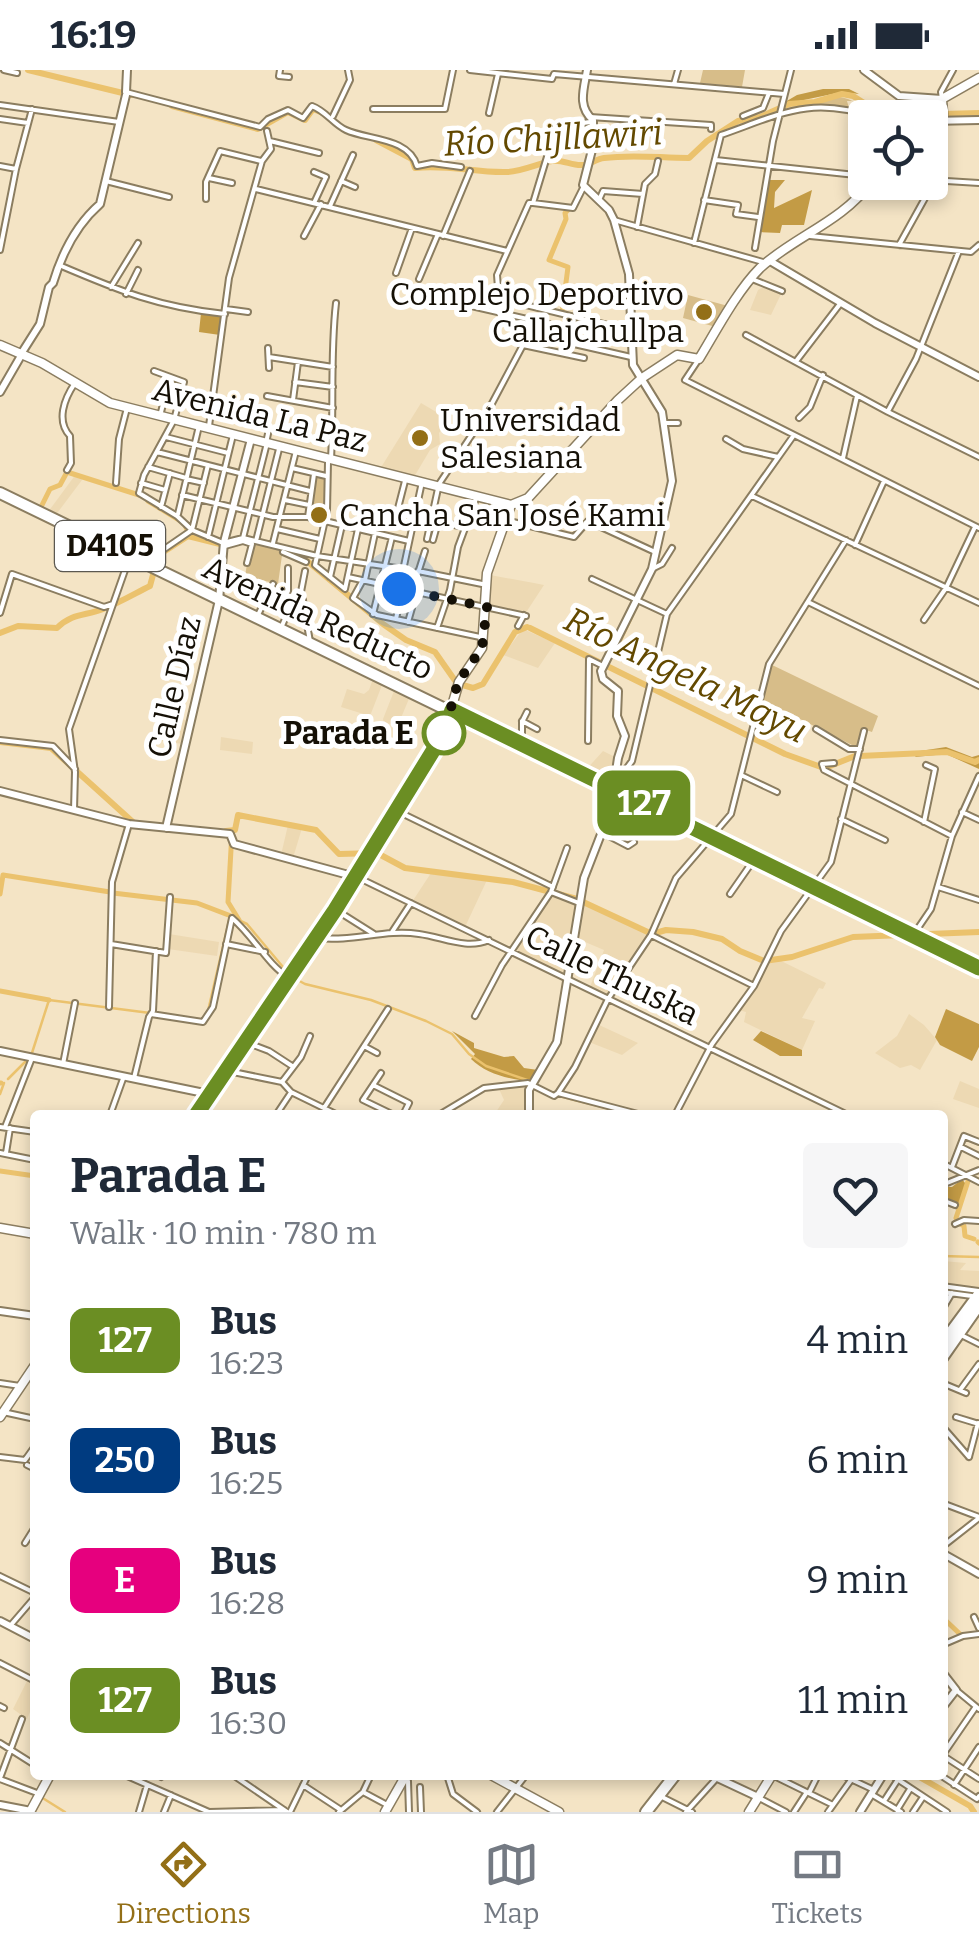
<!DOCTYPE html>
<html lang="en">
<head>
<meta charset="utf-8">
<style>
  body { margin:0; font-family:Bitter,serif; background:#f6f6f7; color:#1f2937; height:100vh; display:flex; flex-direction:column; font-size:38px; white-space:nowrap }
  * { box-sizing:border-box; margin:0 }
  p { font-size:32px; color:#747a83 }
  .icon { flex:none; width:55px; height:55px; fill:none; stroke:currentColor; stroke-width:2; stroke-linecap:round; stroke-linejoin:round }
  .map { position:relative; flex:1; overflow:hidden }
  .side { position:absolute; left:30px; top:1040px; width:918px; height:670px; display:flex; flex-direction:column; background:#fff; border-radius:10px; box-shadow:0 5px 15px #0003 }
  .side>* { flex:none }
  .badge { padding:0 20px; border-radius:15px; font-size:35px; line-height:65px }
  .fabs { position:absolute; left:848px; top:30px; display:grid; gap:20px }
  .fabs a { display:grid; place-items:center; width:100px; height:100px; border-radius:10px; background:#fff; box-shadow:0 5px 15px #0003; font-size:50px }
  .you { position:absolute; width:50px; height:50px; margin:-25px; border:8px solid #fff; border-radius:50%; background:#1a73e8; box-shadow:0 0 0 15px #1a73e833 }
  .map>.badge { position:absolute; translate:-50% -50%; box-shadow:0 0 0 5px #fff }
  .round { display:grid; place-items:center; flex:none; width:105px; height:105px; border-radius:10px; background:#f6f6f7 }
  .head { display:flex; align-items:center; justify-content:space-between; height:170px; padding:0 40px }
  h1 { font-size:48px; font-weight:700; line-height:75px }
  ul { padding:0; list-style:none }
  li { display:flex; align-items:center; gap:30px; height:120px; padding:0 40px }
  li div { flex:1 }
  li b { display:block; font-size:38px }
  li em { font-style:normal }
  li .badge { min-width:110px; font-weight:700; text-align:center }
  .status { display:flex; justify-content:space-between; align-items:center; height:70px; padding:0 50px; background:#fff; direction:ltr }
  .status svg { height:28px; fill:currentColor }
  .menu { display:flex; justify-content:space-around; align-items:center; height:140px; border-top:2px solid #e0e1e3; background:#fff; font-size:28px; color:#747a83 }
  .menu a { display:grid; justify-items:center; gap:5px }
  .menu .active { color:#936f17 }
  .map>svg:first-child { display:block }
</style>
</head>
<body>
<div class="status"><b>16:19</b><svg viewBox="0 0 49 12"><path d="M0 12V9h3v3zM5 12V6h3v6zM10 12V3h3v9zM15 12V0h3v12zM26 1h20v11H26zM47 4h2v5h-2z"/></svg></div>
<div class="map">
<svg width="979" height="1742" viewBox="0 0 979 1742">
  <rect width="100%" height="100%" fill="#f4e4c5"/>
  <path fill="#edd9b3" d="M763 217 782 222 771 245 750 240 758 220Z
    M421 333 448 349 439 363 440 374 430 380 414 407 380 399Z
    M76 404 85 406 55 446 48 442Z
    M490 505 534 513 544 515 525 544 490 537Z
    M523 559 555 573 538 598 503 585Z
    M374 606 384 610 370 646 341 637 347 619 364 624 369 620Z
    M396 616 411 624 398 655 384 653 383 649Z
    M158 645 190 651 184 674 151 670Z
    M221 667 253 672 252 684 220 680Z
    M603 681 615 687 610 715 584 702Z
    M288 755 302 758 293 788 281 785Z
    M431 803 487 810 465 857 412 832Z
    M551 824 578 834 564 905 514 879Z
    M584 833 650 865 608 925 590 917 604 880 578 869Z
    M169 864 219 872 217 886 168 879Z
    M771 886 826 913 823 919 819 918 802 948 815 951 802 980 744 952 746 942 739 940 756 917Z
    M909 944 924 955 937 970 920 1000 911 995 900 998 875 983 897 966Z
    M597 954 638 973 622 985 589 972Z
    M960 1011 979 1019V1038L953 1029Z
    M528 1015V1045H494L504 1030 499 1019Z
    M943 1191 966 1193 960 1200 979 1201V1217L943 1214Z
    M28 1609 35 1612V1630L27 1649 13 1639Z"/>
  <path fill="#d7bd89" d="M703 0H745L742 17 700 13Z
    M839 27C858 29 858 40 874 43 885 46 894 41 905 40 916 39 926 43 937 45L880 47 859 39 857 31H847L849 38 803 36 777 40Z
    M688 225 728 236 716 257 683 248Z
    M315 405 328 407 324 449 310 446Z
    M251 471 283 478 278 514 245 506Z
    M770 594 878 646 872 662 863 659 858 678 762 630Z"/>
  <path fill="#c39b45" d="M823 19H849L859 24 842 22 780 35 797 25Z
    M767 110H785L775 122 774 138 812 120 804 155H782L780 163 758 162Z
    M201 243 223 245 220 265 199 262Z
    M946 677 972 687 979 685V699L946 684 915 687 920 681Z
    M946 939 979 954V977L972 991 940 975 935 967Z
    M452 961 474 973V978L504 987 514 986 524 998 538 1000 531 1011C511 1010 486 1004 471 989L475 984Z
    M761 961 802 980V986H780L753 970Z
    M962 1109 968 1117 958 1137 955 1132 943 1129 942 1117H952Z"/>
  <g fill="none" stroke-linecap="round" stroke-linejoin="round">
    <path stroke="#ebc26d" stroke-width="2.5" d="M294 908 305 914 371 930 426 951 452 964 469 984 486 996 530 1011
      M208 941 230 846 247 854 288 903
      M31 986 49 930 150 943
      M8 1009 27 990
      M0 1024 4 1013
      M559 1026 634 1045
      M942 1186 979 1187
      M942 1219 973 1223
      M0 1711 15 1717
      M41 1727 65 1742"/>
    <path stroke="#ebc26d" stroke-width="5" d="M565 243H562L568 197 549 190 566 149 565 143 569 139
      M148 431 184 453 188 462
      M40 439 50 419 60 415 67 402 139 425
      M616 578 654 498
      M232 762 228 832 239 850
      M113 823 197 833 231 846
      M0 824 3 805 110 822
      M0 921 49 930
      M0 1013H1
      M0 1101 35 1106
      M956 1148 969 1108
      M959 1153 964 1156 965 1166 974 1169
      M978 1172 979 1173
      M942 1547 961 1565"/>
    <path stroke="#ebc26d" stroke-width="6" d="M28 0 131 25
      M172 36 258 59 288 42 305 50 313 39 323 43
      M376 70 412 89 415 98C446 94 476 103 507 102 524 101 539 93 552 91 561 89 573 96 582 95 589 95 596 89 604 88 633 84 660 88 689 88L707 71 738 51 760 47 789 34 815 32 842 24 853 26 872 38 917 36 943 44 979 43
      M286 481 301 486 383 554 406 570 435 582 456 612
      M156 495 162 483 188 466 224 475
      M530 558 785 684 821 697
      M0 563 18 556 57 558C72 543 85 546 103 539 119 533 134 524 150 516L154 501
      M459 614 473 618 483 614 515 562 527 557
      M0 672 51 678 134 753
      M860 686 947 682 975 692 979 690
      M825 698 855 686
      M226 761 235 760 238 745 316 760 339 784 377 783 405 798 513 812 577 829
      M581 831 652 864 666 860 693 862 722 869 740 881 764 891 792 887 853 867 979 862
      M916 1705 970 1736 974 1742"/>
    <g stroke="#8b7d60" stroke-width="8">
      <path id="minor" d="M4 0 17 3
        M280 0 279 6 289 7
        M470 0 552 9 554 4 784 24
        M674 14 678 0
        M126 22 260 57 268 49 288 40 303 48 312 36C326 41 333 54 346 60 367 70 409 67 417 96L432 93 461 97
        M942 29 941 22 953 0
        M0 35 119 52
        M373 39H445L453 0
        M489 43 498 4
        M333 46 350 10 348 0
        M743 46 763 38 769 23
        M590 47 711 55V59
        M0 49 28 53
        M270 71 319 83
        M716 90 865 106
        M0 96 16 99
        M314 102 326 107 314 133
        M209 108 232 113
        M930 110 979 113
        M106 111 169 127
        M341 111 355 117
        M256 119 507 181
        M206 129V112L220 81 261 91
        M599 130 603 121 643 124
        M704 130 738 135 736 144 758 147
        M533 133 573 138 583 118
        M330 136 353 85
        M614 150 763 192
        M637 157 645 114 655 104 658 91
        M304 166 321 134
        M443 166 470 101
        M810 166 971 182 979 175
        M694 173 721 65C781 44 811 25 876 48
        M899 175 935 110
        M755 178 773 71 791 0
        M0 180 16 99 32 39
        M59 195C120 221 158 237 225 244
        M396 203 412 158
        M419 209 438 164
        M752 209 782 221
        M111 217 138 173
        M126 224 138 200
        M497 228 632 261
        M226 239 248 242
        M500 243 497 205 529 133H533L556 57 590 52
        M746 265 888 342 979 387
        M539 266 631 287
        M523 275 584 288
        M268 278 269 298
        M269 287 333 297
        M699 289 685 310 979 458
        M797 290 840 234
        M154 301 184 312 174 350 144 405 139 423 177 446 192 460 223 473 243 468 317 486 403 499
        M295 312 333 317
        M267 326 333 338
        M293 330 298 292
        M888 341 916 289 959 181
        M160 346 170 307
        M799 348 810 337 823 305
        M664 353H678
        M209 356 229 208 262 91 271 79 267 61
        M166 367 228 383
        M726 369 743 379 778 387
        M266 373 269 359
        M157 382 310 421
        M843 388 857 326
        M331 389C334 336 330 285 336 233
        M328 392 327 441 315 495 345 519 358 459
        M148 397 186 408
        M292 398 326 406
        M67 400 71 393 70 366C56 351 64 329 75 313
        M186 409 204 413
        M116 413 119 369 127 338
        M141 413 165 420
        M182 425 273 447H308L409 471
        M752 426 979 533
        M285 430 309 435
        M161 437 170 403
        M178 444 199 356
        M308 447 314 404
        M391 449 395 450 405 411
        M505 450 574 467 588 451 653 481
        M277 459 320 469
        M208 467 233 365
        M243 468 267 373
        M427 469 439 414 489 339 523 275 549 254 445 230
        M433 470 438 452 465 457
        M256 471 279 379
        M273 473 296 381
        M855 475 884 411
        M225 476 243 471 252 474 247 493
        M283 482 306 492
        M144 493 192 460 208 395
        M652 499 662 494 672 478
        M418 501 487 515
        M330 507 342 455
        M348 507 526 546
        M592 509 667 544
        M363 510 353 528 377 545 480 567
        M365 510 375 463
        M399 519 422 412
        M412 522 425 481
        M303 530 310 572
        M265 531 308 551
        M808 532 979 616
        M280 538 288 521V498
        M0 543 12 504 104 537 113 534
        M373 544 392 467
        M295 545 303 530 300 527 305 501
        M257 547 273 514
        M396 549 402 520
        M924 550 946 518 975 457
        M408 552 412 538
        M518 556 524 545
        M281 558 288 542
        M437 558 450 520 458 477 477 426
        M522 651 537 659
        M816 659 849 679H860
        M0 670 53 676 75 699
        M522 671V652L527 642
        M588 671 589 589 603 596
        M834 693 822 694 824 700 952 766
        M741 705 777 722
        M617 711 632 691 667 544 794 365
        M615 737 651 754
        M616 738 605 764 628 776 634 772
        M74 740 75 702 69 659 130 486
        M395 740 553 817
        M962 742 979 750
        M841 749 885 770
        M924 752 935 699 926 695
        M643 761 656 749
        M357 807 848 1045
        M938 817 979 830
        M551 822 579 833
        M730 824 753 791
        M336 840 374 864
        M392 862 411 833
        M914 864 931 839 952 766 979 706
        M651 865 754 916
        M317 868C354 872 384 859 419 864 443 867 466 880 489 870
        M111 874 166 883 170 827
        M226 874 265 882
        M109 937 112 812 129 754
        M151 944 203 952 213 937 232 848C254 867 267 894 289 908
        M475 946 502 895 551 822 567 778
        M248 973 269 981 292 996
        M364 976 377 983
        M63 994 75 933
        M228 1001 282 1012
        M381 1003 363 1030 394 1045
        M134 1008 149 947 153 941 156 881
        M282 1012 291 1022 338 1045
        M282 1012 301 987 310 966
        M373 1015 409 1033 403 1045
        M558 1023 642 1045
        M324 1038 388 939
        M110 1045 124 1006
        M276 1045 290 1024
        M439 1045 484 1018 528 1013 554 1026 558 1023 575 997 608 929 651 865 676 808 731 744 769 594 846 470
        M675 1045 712 974 754 916 781 861 831 792 864 661
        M0 1057 35 1062
        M5 1057 32 988
        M961 1077 979 1086
        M0 1083 35 1090
        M6 1083 10 1058
        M942 1093 979 1112
        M952 1097 964 1066 979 1072
        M942 1115 979 1100
        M942 1130 955 1135
        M955 1154 964 1150 979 1151
        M942 1216 979 1221
        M942 1222 972 1226
        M942 1240 952 1223
        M963 1266 979 1274
        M0 1313 20 1316
        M942 1313 966 1323
        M960 1320 979 1294
        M3 1342 35 1349
        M956 1347 979 1354
        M942 1356 969 1387
        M0 1387 25 1390 35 1376
        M969 1387 978 1353
        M27 1395 35 1399
        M942 1433 979 1447
        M25 1473 35 1457
        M942 1477 979 1448
        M0 1506 35 1523
        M974 1547 979 1558
        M10 1556 35 1527
        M942 1575 963 1566 979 1564
        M0 1593 35 1611
        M956 1620 979 1639
        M0 1636 4 1638
        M0 1673 35 1695
        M942 1685 979 1709
        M942 1686 975 1638
        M125 1705 209 1742 284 1740
        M233 1705 287 1742
        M447 1705 453 1724 477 1742
        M842 1705 874 1720
        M891 1705 947 1742
        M940 1705 977 1729 979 1726
        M774 1706 833 1735
        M161 1707 162 1705
        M0 1708 22 1649
        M0 1709 37 1723
        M408 1711 409 1742
        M303 1715 341 1740
        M954 1715 979 1677
        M420 1717 421 1742
        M363 1722 389 1736
        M809 1723 818 1705
        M871 1724 901 1742
        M660 1726 692 1742
        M759 1728 786 1742
        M884 1731 897 1711
        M897 1740 910 1719
        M139 1742 147 1715
        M164 1742 171 1725
        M290 1742 308 1705
        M339 1742 363 1722 371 1705
        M497 1742 526 1705
        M686 1742 716 1709
        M794 1742 807 1722
        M828 1742 851 1710
        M913 1742 923 1727"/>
    </g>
    <g stroke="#8b7d60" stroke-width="10">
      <path id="tertiary" d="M864 0 899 26 942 29
        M126 22 127 0
        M930 51 979 50
        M770 191 875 253 979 307
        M21 284 40 254 49 217 53 213C62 183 76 155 100 134L126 25
        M0 322 22 284
        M0 721 129 754 230 764 234 774 356 807
        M166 758 219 530 224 472 251 369
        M0 981 209 1024
        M529 1045V1020L557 972 584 808 610 741 618 688 625 666 617 646 618 621 603 609 601 601 652 499 672 411 662 342 633 295 629 204 614 150 609 140 583 115 593 76V50C577 36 584 19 587 0
        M0 1241 35 1246
        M942 1483 979 1504
        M0 1551 35 1569
        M942 1602 956 1620 942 1638
        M711 1705 758 1727
        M0 1735 31 1741
        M860 1742 883 1705"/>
    </g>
    <g stroke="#8b7d60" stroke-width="11">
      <path id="secondary" d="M930 50 943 44 942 29 979 8
        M0 275 42 293 110 333 511 435 528 428 618 330 642 308 677 285 699 289C716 261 737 221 760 198 795 166 842 152 871 112
        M196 1045 335 840 444 663 459 612 482 578 487 503 511 435
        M0 1158 35 1164
        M0 1347 35 1295
        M491 1705 559 1742
        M30 1742 50 1705
        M385 1742 406 1705
        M749 1742 772 1705"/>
    </g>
    <g stroke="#8b7d60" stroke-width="14">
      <path id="primary" d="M0 423 979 898
        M942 1274 979 1224
        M942 1288 979 1235
        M646 1742 675 1705"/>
    </g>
    <use href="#minor" stroke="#fff" stroke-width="4"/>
    <use href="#tertiary" stroke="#fff" stroke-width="6"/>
    <use href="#secondary" stroke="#fff" stroke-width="8"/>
    <use href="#primary" stroke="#fff" stroke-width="10"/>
  </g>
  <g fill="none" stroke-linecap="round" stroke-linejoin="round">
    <g stroke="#fff" stroke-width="22">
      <path id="line" d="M196 1045 335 840 444 663 452 640 979 898"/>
    </g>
    <use href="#line" stroke="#6b8e23" stroke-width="15"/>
    <path stroke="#151006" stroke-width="10" stroke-dasharray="0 18" d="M399 519 487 537 482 578 458 612 444 663"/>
  </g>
  <g fill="#936f17" stroke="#fff" stroke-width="4">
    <circle cx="704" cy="242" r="10"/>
    <circle cx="420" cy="368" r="10"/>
    <circle cx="319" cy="445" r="10"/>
  </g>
  <circle fill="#fff" stroke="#6b8e23" stroke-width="5" cx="444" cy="663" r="20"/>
  <g text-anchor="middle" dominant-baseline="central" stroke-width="10" stroke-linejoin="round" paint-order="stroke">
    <rect fill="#fff" stroke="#5b5851" stroke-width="2.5" x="55" y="451" width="110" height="50" rx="8"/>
    <g font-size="30" font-weight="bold" fill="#151006">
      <text x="110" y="476">D4105</text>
    </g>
    <g font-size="32" fill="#151006" stroke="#fff" text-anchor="start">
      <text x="684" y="224" text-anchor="end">Complejo Deportivo<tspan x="684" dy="37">Callajchullpa</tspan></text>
      <text x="440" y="350">Universidad<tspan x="440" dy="37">Salesiana</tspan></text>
      <text x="339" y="445">Cancha San José Kami</text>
    </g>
    <g font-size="32" fill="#151006" stroke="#fff">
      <text transform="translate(260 345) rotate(14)">Avenida La Paz</text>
      <text transform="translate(318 548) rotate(25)">Avenida Reducto</text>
      <text transform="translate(174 617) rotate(-77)">Calle Díaz</text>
      <text transform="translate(612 905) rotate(26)">Calle Thuska</text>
    </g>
    <g font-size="32" font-weight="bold" fill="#151006" stroke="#fff" text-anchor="end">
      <text x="414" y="663">Parada E</text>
    </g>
    <g font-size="35" font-style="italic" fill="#634900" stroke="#fff">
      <text transform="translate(553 68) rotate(-3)">Río Chijllawiri</text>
      <text transform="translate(686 605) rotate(26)">Río Angela Mayu</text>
    </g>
  </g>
</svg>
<div class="fabs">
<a><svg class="icon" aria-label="locate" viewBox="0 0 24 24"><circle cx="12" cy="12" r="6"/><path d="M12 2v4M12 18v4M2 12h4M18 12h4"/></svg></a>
</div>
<div class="you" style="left:399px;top:519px"></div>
<b class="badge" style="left:644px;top:733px;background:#6b8e23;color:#fff">127</b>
<section class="side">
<div class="head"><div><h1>Parada E</h1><p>Walk · 10 min · 780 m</p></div><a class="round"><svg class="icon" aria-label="heart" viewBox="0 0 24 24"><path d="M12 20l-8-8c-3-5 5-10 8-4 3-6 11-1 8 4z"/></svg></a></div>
<ul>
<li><span class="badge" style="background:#6b8e23;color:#fff">127</span><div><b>Bus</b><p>16:23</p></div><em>4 min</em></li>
<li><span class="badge" style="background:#003b80;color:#fff">250</span><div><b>Bus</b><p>16:25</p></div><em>6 min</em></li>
<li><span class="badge" style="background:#e6007e;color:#fff">E</span><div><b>Bus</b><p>16:28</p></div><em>9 min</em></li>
<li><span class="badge" style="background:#6b8e23;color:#fff">127</span><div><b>Bus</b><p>16:30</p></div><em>11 min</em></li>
</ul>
</section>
</div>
<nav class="menu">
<a class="active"><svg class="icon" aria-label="directions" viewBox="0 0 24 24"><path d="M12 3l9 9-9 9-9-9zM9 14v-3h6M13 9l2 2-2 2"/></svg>Directions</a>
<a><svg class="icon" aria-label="map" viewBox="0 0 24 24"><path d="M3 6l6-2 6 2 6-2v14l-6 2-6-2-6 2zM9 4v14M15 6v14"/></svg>Map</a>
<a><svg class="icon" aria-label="tickets" viewBox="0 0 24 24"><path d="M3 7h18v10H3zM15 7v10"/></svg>Tickets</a>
</nav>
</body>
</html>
